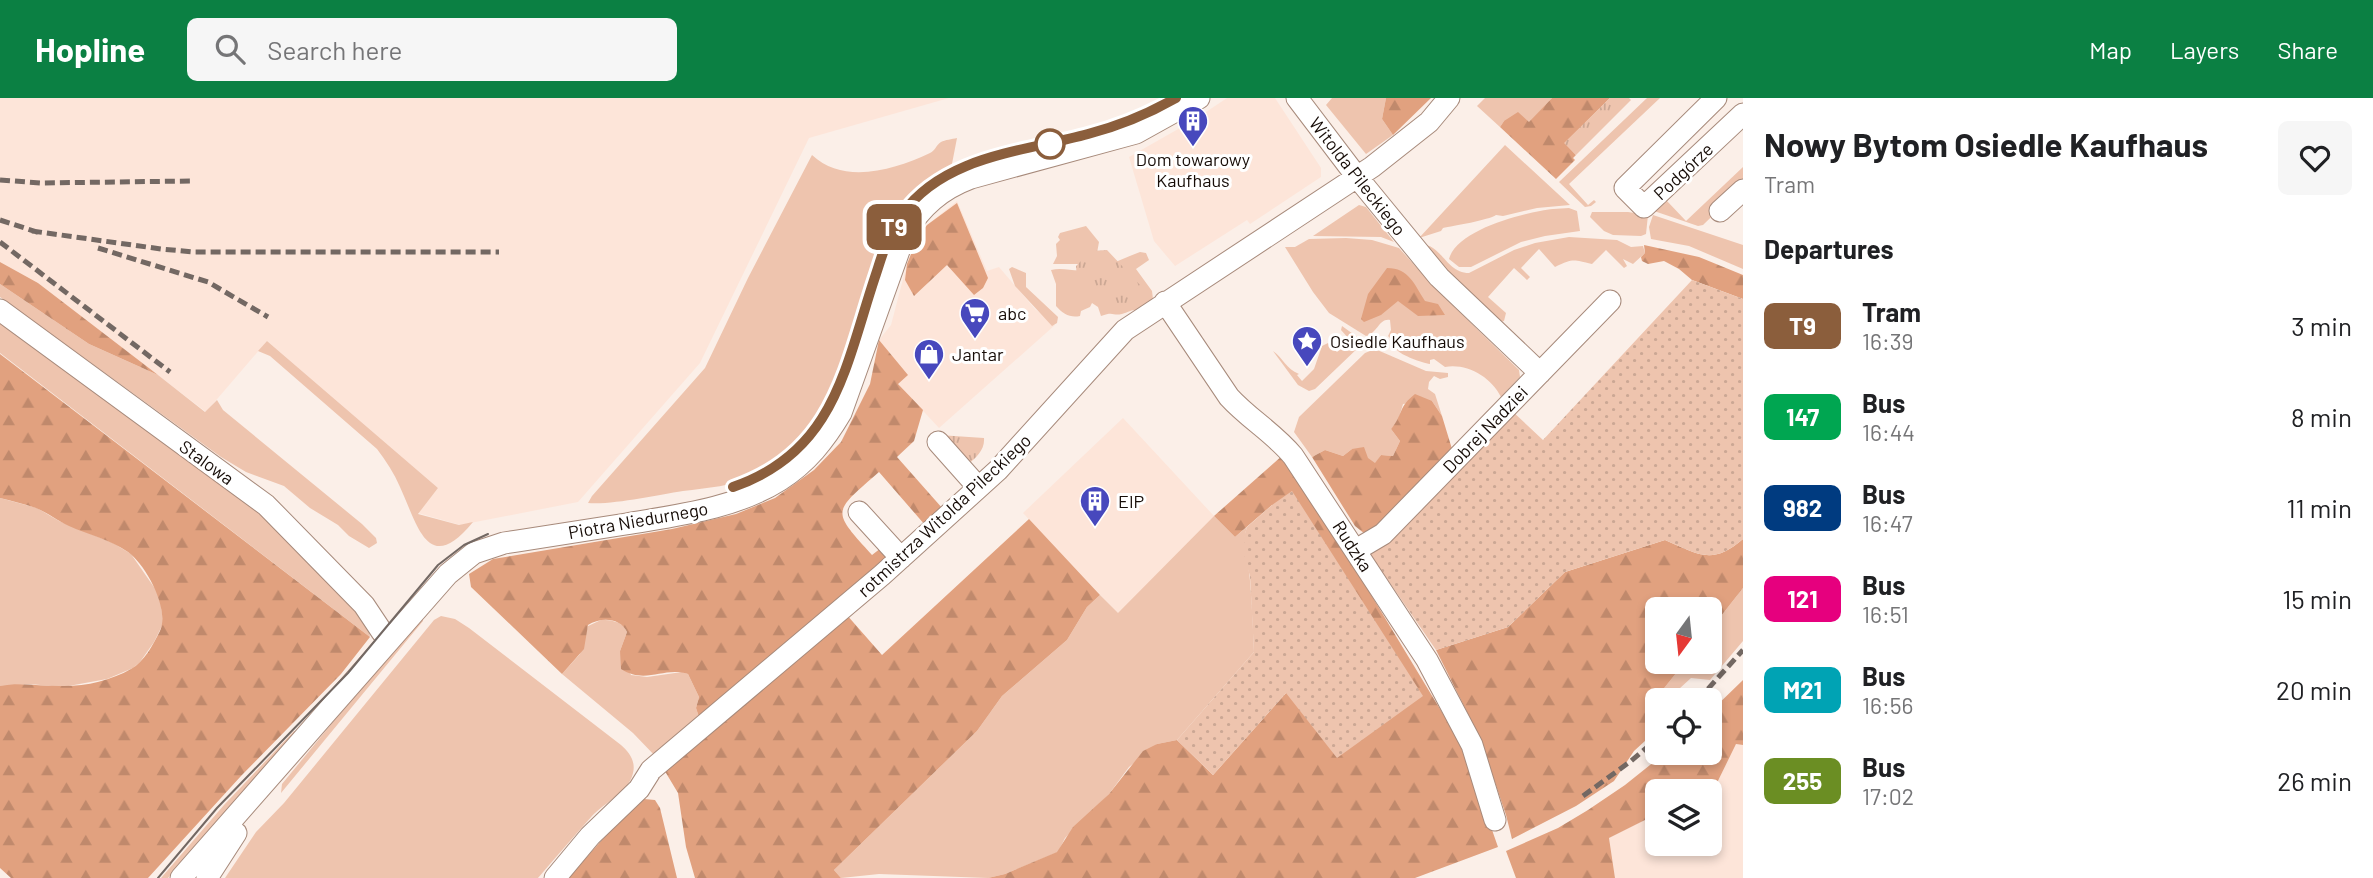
<!DOCTYPE html>
<html lang="en">
<head>
<meta charset="utf-8">
<style>
  body { margin:0; font-family:Barlow,sans-serif; background:#f6f6f6; color:#202124; height:100vh; display:flex; flex-direction:column; font-size:26px; white-space:nowrap }
  * { box-sizing:border-box; margin:0 }
  p { font-size:23px; color:#757577 }
  .icon { flex:none; width:38px; height:38px; fill:none; stroke:currentColor; stroke-width:2; stroke-linecap:round; stroke-linejoin:round }
  .map { position:relative; flex:1; overflow:hidden }
  .side { display:flex; flex-direction:column; background:#fff; width:630px }
  .side>* { flex:none }
  .badge { padding:0 14px; border-radius:10px; font-size:24px; line-height:46px }
  .needle { width:46px; rotate:195deg }
  .controls { position:absolute; left:1645px; top:499px; display:grid; gap:14px }
  .controls a { display:grid; place-items:center; width:77px; height:77px; border-radius:10px; background:#fff; box-shadow:0 4px 10px #0003; font-size:35px }
  .map>.badge { position:absolute; translate:-50% -50%; box-shadow:0 0 0 4px #fff }
  h2 { padding:0 21px; font-size:26px; line-height:63px }
  .round { display:grid; place-items:center; flex:none; width:74px; height:74px; border-radius:10px; background:#f6f6f6 }
  .summary { display:flex; align-items:center; justify-content:space-between; height:119px; padding:0 21px }
  h1 { font-size:33px; font-weight:700; line-height:52px }
  ul { padding:0; list-style:none }
  li { display:flex; align-items:center; gap:21px; height:91px; padding:0 21px }
  li div { flex:1 }
  li b { display:block; font-size:26px }
  li em { font-style:normal }
  li .badge { min-width:77px; font-weight:700; text-align:center }
  header { display:flex; align-items:center; gap:42px; box-sizing:border-box; height:98px; padding:0 35px; background:#0b8043; color:#fff }
  header strong { font-size:33px }
  nav { display:flex; gap:38px; margin-inline-start:auto; font-size:24px }
  .search { width:490px; height:63px; background:#f6f6f6; display:flex; align-items:center; gap:18px; box-sizing:border-box; padding:0 24px; border-radius:10px; color:#757577; font-size:26px }
  main { display:flex; flex:1; min-height:0 }
  .map>svg:first-child { display:block }
</style>
</head>
<body>
<header>
<strong>Hopline</strong>
<div class="search"><svg class="icon" aria-label="search" viewBox="0 0 24 24"><circle cx="10" cy="10" r="6"/><path d="M15 15l6 6"/></svg>Search here</div>
<nav><a>Map</a><a>Layers</a><a>Share</a></nav>
</header>
<main>
<div class="map">
<svg width="1743" height="780" viewBox="0 0 1743 780">
  <defs>
    <pattern id="forest-firs" width="22" height="20" patternUnits="userSpaceOnUse" patternTransform="scale(1.75)"><rect width="22" height="20" fill="#e1a17f"/><path d="M5 1l3.5 6h-7zM16 11l3.5 6h-7z" fill="#c0896c"/></pattern>
    <pattern id="park-tufts" width="24" height="20" patternUnits="userSpaceOnUse" patternTransform="scale(1.75)"><rect width="24" height="20" fill="#eec4ae"/><path d="M3 7l-1-3M5 7V3M7 7l1-3M15 17l-1-3M17 17v-4M19 17l1-3" fill="none" stroke="#cba794"/></pattern>
    <pattern id="garden-dots" width="8" height="8" patternUnits="userSpaceOnUse" patternTransform="scale(1.75)"><rect width="8" height="8" fill="#eec4ae"/><path d="M2 2h.1M6 6h.1" fill="none" stroke="#cba794" stroke-width="1.8" stroke-linecap="round"/></pattern>
  </defs>
  <rect width="100%" height="100%" fill="#fbefe8"/>
  <path fill="#fde5d9" d="M0 0H949L809 40 700 265 578 404 460 427 418 415 438 390 267 243 206 314 38 185 0 164Z
    M1227 0H1275L1321 70V79L1250 126 1247 122 1175 168 1154 143 1129 59 1194 22Z
    M957 103 987 173 999 169 1035 211 1055 227 939 330 898 286 879 242 891 227 907 166 918 139 927 127Z
    M1123 320 1214 418 1118 516 1023 415Z
    M1736 646 1743 647V780H1615L1609 740 1657 716V746H1710V693H1706L1715 689Z"/>
  <path fill="#eec4ae" d="M1332 0H1386L1382 21 1393 37 1366 56 1326 7Z
    M1485 0H1552L1529 25 1504 23 1500 29 1477 8Z
    M1647 0H1660L1569 86 1588 107 1594 102 1596 104 1591 108 1585 109 1559 84Z
    M957 40 951 71C934 80 917 92 905 107 889 129 881 154 873 179 849 252 833 343 755 378 733 388 707 390 683 393 657 397 613 407 588 405L592 398 705 270 748 180 812 57C844 87 894 72 930 55 935 53 936 47 941 44 945 42 952 41 957 40Z
    M1505 47 1570 107 1537 110 1503 118 1496 117C1489 122 1453 128 1443 130L1441 133 1419 140Z
    M1743 69V88L1703 127 1698 128 1654 113 1667 92 1673 97 1667 103 1686 123Z
    M1359 107 1366 109 1394 144 1381 139 1313 138Z
    M1553 111 1569 110 1577 113 1580 133 1545 138 1521 144 1471 169H1459L1449 161C1457 131 1526 114 1553 111Z
    M1592 114H1628L1648 117 1646 136 1641 138 1613 137 1604 133 1590 119Z
    M1653 117 1743 147V171L1689 148 1651 141 1649 129Z
    M1086 128 1099 144 1097 155 1083 166H1053L1057 158 1056 146 1060 142 1058 139 1060 135Z
    M1569 139 1617 142 1631 149 1643 148 1645 155 1633 166 1623 161 1627 168 1624 170 1606 152 1592 166C1573 162 1574 160 1555 169L1539 151 1521 170 1530 179 1527 182 1514 170 1488 199 1506 215 1504 223 1496 225 1422 146C1442 148 1447 175 1469 175L1514 152 1535 145Z
    M1346 140 1372 142 1399 150 1436 191 1519 272 1520 279 1501 299C1491 279 1467 265 1445 269L1434 261 1430 262V266C1422 265 1401 257 1397 252 1393 247 1393 243 1388 238L1391 232 1390 222C1379 220 1377 236 1366 238L1329 215 1313 194 1285 149H1295L1309 141Z
    M1140 154 1146 155 1149 162 1136 171 1152 193 1153 201 1139 213C1131 211 1130 214 1122 216 1112 218 1114 213 1101 218L1098 209 1092 205 1090 209 1081 213 1080 218C1070 220 1063 216 1056 208V186L1051 172C1063 169 1074 174 1085 172 1106 170 1121 161 1140 154Z
    M1012 169 1026 175V189L1058 219 1057 225 1052 228 1015 188 1009 171Z
    M0 186 89 246 158 277 205 314 217 302 223 312 362 426 376 440 377 445 369 450 349 438 338 427 310 410 284 388 246 374 221 359 0 199Z
    M0 219 253 405 368 526 370 539 0 255Z
    M1342 228 1360 241 1361 247 1315 291 1309 293 1298 287 1273 253C1283 260 1286 271 1299 276L1297 277 1302 283 1314 271 1322 248 1328 245 1337 254 1350 242 1341 232Z
    M267 243 438 390 418 416 459 427 473 424C428 479 418 428 400 389 394 375 386 363 377 351L270 258 258 253Z
    M1375 251 1426 273 1448 275V279L1440 281 1434 278 1429 284 1428 291 1435 296 1442 318 1432 303 1403 306 1398 323 1391 331 1400 343 1393 358 1381 357 1375 366 1352 351 1343 358 1325 352 1312 359 1294 334 1299 319 1365 255Z
    M0 400 37 410 59 423 113 445 131 456 156 492 161 506 163 526 154 544 140 564 133 570 107 581 63 589 29 586 0 588Z
    M1214 418 1235 439 1247 429C1240 452 1249 462 1250 483 1252 507 1253 530 1254 554L1177 642 1157 646 1129 669 1109 696 1065 740 1058 754 1005 776 988 780 879 776 841 780 834 772 977 633 1002 598 1067 542 1087 509 1100 497 1118 515Z
    M1743 490V543L1710 582 1691 580 1667 602 1657 599 1685 564H1710V532Z
    M422 516 423 523 413 535 281 695 282 686Z
    M441 518 455 521 469 530 621 647C629 654 636 663 633 675 629 694 605 704 592 718 574 738 556 759 538 780H225L256 734 284 705 434 522Z
    M601 522C612 522 622 523 627 534L620 553 631 577 647 579 682 574 688 576 699 599 696 610 700 622 658 661 633 635 562 576 580 556 588 528Z
    M294 633 296 634 168 780H161L224 707Z"/>
  <path fill="url(#forest-firs)" d="M1386 0H1431L1393 37 1382 21Z
    M1552 0H1610L1565 45 1576 57 1573 60 1575 62 1556 81 1500 29 1504 23 1518 14 1529 24Z
    M957 105 988 180 983 190 974 197 947 167 914 198 905 182 907 166 918 139 927 127Z
    M1644 147 1699 159 1743 177V201L1692 182 1679 171 1664 163 1648 166 1642 163 1641 159 1645 155Z
    M0 164 38 185 158 277 89 246 0 186Z
    M1387 170C1409 170 1414 186 1425 203L1438 206 1445 217 1418 218 1398 203 1381 217 1364 224 1361 221 1368 196Z
    M879 242 908 277 898 286 923 312 914 343 897 359 943 411 925 427 879 374C832 415 831 412 872 457L881 450 887 459 700 622 696 610 699 599 688 576C664 568 646 587 621 571L620 553 627 534C620 519 600 519 588 527L584 551 562 576 471 489 469 476 493 461 672 431 736 416 775 400 814 372 841 344 870 286Z
    M0 256 370 539 341 576 241 678 148 780H11L0 770V588C19 584 39 588 59 588 83 589 110 583 131 571 144 564 153 547 160 533 170 511 146 467 128 454 109 441 89 437 69 428 58 423 48 415 36 410 25 406 12 403 0 400Z
    M1415 296 1432 303 1442 318 1452 351 1376 434 1365 436 1355 428 1312 359 1325 352 1343 358 1352 351 1364 349 1368 360 1375 365 1381 357 1393 358 1400 343 1391 331C1403 317 1398 309 1415 296Z
    M1283 357 1353 467 1463 649 1498 749 1415 780H988L1005 776 1057 754 1073 729 1109 696 1143 653 1157 646 1177 642 1213 677 1286 595 1272 407 1235 439 1214 418Z
    M1029 421 1100 497 1087 509 1067 542 1002 598 977 633 834 772 841 780H695L686 749 678 695 663 670 846 516 882 557Z
    M1743 441V490L1710 532V511H1657V564H1685L1657 599 1661 602H1657V632L1634 653 1614 683 1576 708 1512 741 1506 717 1480 640 1436 552 1508 529 1565 474 1665 442C1698 456 1712 468 1743 441Z
    M1743 582V647L1736 646 1715 689 1706 693H1657V716L1609 740 1615 780H1516L1506 753 1558 730 1588 712 1625 687 1665 655 1710 654V614Z
    M644 701 655 702 660 710 677 780H568L610 733Z"/>
  <path fill="url(#park-tufts)" d="M1610 0H1629L1631 2 1576 57 1564 45Z
    M1107 152 1140 187 1137 202 1116 210C1095 199 1077 194 1076 168L1091 153Z
    M939 337 984 340C985 352 976 360 967 367Z"/>
  <path fill="url(#garden-dots)" d="M1692 182 1743 201V441C1712 468 1698 456 1665 442L1565 474 1508 529 1436 552 1370 456 1383 448 1511 312 1543 342Z
    M1292 393 1423 598 1337 660 1286 595 1213 677 1177 642 1254 554 1250 478 1244 458V439L1247 429 1272 407Z"/>
  <g fill="none" stroke-linecap="round" stroke-linejoin="round">
    <g stroke="#a78a7b" stroke-width="23">
      <path id="minor" d="M1297 0 1357 79 1439 179 1540 275
        M1716 0 1625 90 1644 109 1743 16
        M1720 113 1743 92
        M1165 204 1229 299C1249 321 1274 335 1293 358L1427 562 1472 647 1495 722
        M0 212 266 407 364 507 382 534 390 541
        M938 344 978 389
        M859 414 901 460
        M1356 452 1383 436 1610 203
        M181 780 448 476 474 455 504 445C545 439 586 432 626 426 679 417 734 411 780 382 807 365 825 342 841 315L905 136C921 108 942 91 971 80L1136 35 1199 0
        M207 780 236 735
        M555 780 590 738 639 691 651 672 882 477 998 372 1125 232 1372 69 1429 24 1449 0"/>
    </g>
    <use href="#minor" stroke="#fff" stroke-width="21"/>
    <path stroke="#736863" stroke-width="2" d="M733 389C812 362 831 312 856 239 867 205 878 171 890 137 930 56 1010 58 1087 37 1119 28 1148 16 1176 0
      M158 780 217 710 348 575 438 467 464 447 488 436"/>
    <path stroke="#736863" stroke-width="5" stroke-dasharray="10 5" stroke-linecap="butt" d="M0 82 41 85 192 83
      M0 122 40 135
      M32 133 161 151 194 154H499
      M0 144 170 274
      M98 150 208 184 268 219
      M1698 602 1743 552
      M1583 698 1631 663 1657 641"/>
  </g>
  <g fill="none" stroke-linecap="round" stroke-linejoin="round">
    <g stroke="#fff" stroke-width="16">
      <path id="line" d="M733 389C835 354 845 269 875 179 882 158 888 135 902 116 945 57 1023 54 1088 36 1119 28 1148 16 1176 0"/>
    </g>
    <use href="#line" stroke="#8b5e3c" stroke-width="10"/>
  </g>
  <defs>
    <g id="building-pin" transform="scale(1.575)"><path d="M0 17L-7.5 6A9.5 9.5 0 1 1 7.5 6Z" fill="#4748bd" stroke="#fff"/><path d="M-4-6H4V6H1V3H-1V6H-4ZM-2.5-4.3h1.7v1.8h-1.7ZM.8-4.3h1.7v1.8H.8ZM-2.5-1h1.7V.8h-1.7ZM.8-1h1.7V.8H.8Z" fill="#fff"/></g>
    <g id="supermarket-pin" transform="scale(1.575)"><path d="M0 17L-7.5 6A9.5 9.5 0 1 1 7.5 6Z" fill="#4748bd" stroke="#fff"/><path d="M-6-5.5h2.5l.6 2H6L4.5 2H-2.5L-4.4-4H-6ZM-1.5 3.2a1.3 1.3 0 1 0 .1 0ZM3 3.2a1.3 1.3 0 1 0 .1 0Z" fill="#fff"/></g>
    <g id="sight-pin" transform="scale(1.575)"><path d="M0 17L-7.5 6A9.5 9.5 0 1 1 7.5 6Z" fill="#4748bd" stroke="#fff"/><path d="M0-6L1.8-2.2L6-1.7L2.9 1.2L3.7 5.4L0 3.3L-3.7 5.4L-2.9 1.2L-6-1.7L-1.8-2.2Z" fill="#fff"/></g>
    <g id="shop-pin" transform="scale(1.575)"><path d="M0 17L-7.5 6A9.5 9.5 0 1 1 7.5 6Z" fill="#4748bd" stroke="#fff"/><path d="M-5-2.5h2.3a2.7 3.5 0 0 1 5.4 0H5L5.5 6h-11ZM-1.5-2.5h3a1.5 2.3 0 0 0-3 0Z" fill="#fff"/></g>
  </defs>
  <g fill-rule="evenodd">
    <use href="#building-pin" x="1193" y="23"/>
    <use href="#supermarket-pin" x="975" y="215"/>
    <use href="#sight-pin" x="1307" y="243"/>
    <use href="#shop-pin" x="929" y="256"/>
    <use href="#building-pin" x="1095" y="403"/>
  </g>
  <circle fill="#fff" stroke="#8b5e3c" stroke-width="3.5" cx="1050" cy="46" r="14"/>
  <g text-anchor="middle" dominant-baseline="central" stroke-width="6" stroke-linejoin="round" paint-order="stroke">
    <g font-size="18" fill="#160c07" stroke="#fff" text-anchor="start">
      <text x="1193" y="61" text-anchor="middle">Dom towarowy<tspan x="1193" dy="21">Kaufhaus</tspan></text>
      <text x="998" y="215">abc</text>
      <text x="1330" y="243">Osiedle Kaufhaus</text>
      <text x="952" y="256">Jantar</text>
      <text x="1118" y="403">EIP</text>
    </g>
    <g font-size="18" fill="#160c07" stroke="#fff">
      <text transform="translate(1683 73) rotate(-43)">Podgórze</text>
      <text transform="translate(1358 78) rotate(52)">Witolda Pileckiego</text>
      <text transform="translate(1485 331) rotate(-46)">Dobrej Nadziei</text>
      <text transform="translate(207 364) rotate(36)">Stalowa</text>
      <text transform="translate(944 417) rotate(-43)">rotmistrza Witolda Pileckiego</text>
      <text transform="translate(638 422) rotate(-10)">Piotra Niedurnego</text>
      <text transform="translate(1353 448) rotate(57)">Rudzka</text>
    </g>
  </g>
</svg>
<div class="controls">
<a><svg class="needle" viewBox="-14 -14 28 28"><path d="M0-13l5 13h-10z" fill="#e53935"/><path d="M0 13l5-13h-10z" fill="#757577"/></svg></a>
<a><svg class="icon" aria-label="locate" viewBox="0 0 24 24"><circle cx="12" cy="12" r="6"/><path d="M12 2v4M12 18v4M2 12h4M18 12h4"/></svg></a>
<a><svg class="icon" aria-label="layers" viewBox="0 0 24 24"><path d="M12 4l9 5-9 5-9-5zM3 14l9 5 9-5"/></svg></a>
</div>
<b class="badge" style="left:894px;top:129px;background:#8b5e3c;color:#fff">T9</b>
</div>
<section class="side">
<div class="summary"><div><h1>Nowy Bytom Osiedle Kaufhaus</h1><p>Tram</p></div><a class="round"><svg class="icon" aria-label="heart" viewBox="0 0 24 24"><path d="M12 20l-8-8c-3-5 5-10 8-4 3-6 11-1 8 4z"/></svg></a></div>
<h2>Departures</h2>
<ul>
<li><span class="badge" style="background:#8b5e3c;color:#fff">T9</span><div><b>Tram</b><p>16:39</p></div><em>3 min</em></li>
<li><span class="badge" style="background:#00a651;color:#fff">147</span><div><b>Bus</b><p>16:44</p></div><em>8 min</em></li>
<li><span class="badge" style="background:#003b80;color:#fff">982</span><div><b>Bus</b><p>16:47</p></div><em>11 min</em></li>
<li><span class="badge" style="background:#e6007e;color:#fff">121</span><div><b>Bus</b><p>16:51</p></div><em>15 min</em></li>
<li><span class="badge" style="background:#00a3b4;color:#fff">M21</span><div><b>Bus</b><p>16:56</p></div><em>20 min</em></li>
<li><span class="badge" style="background:#6b8e23;color:#fff">255</span><div><b>Bus</b><p>17:02</p></div><em>26 min</em></li>
</ul>
</section>
</main>
</body>
</html>
